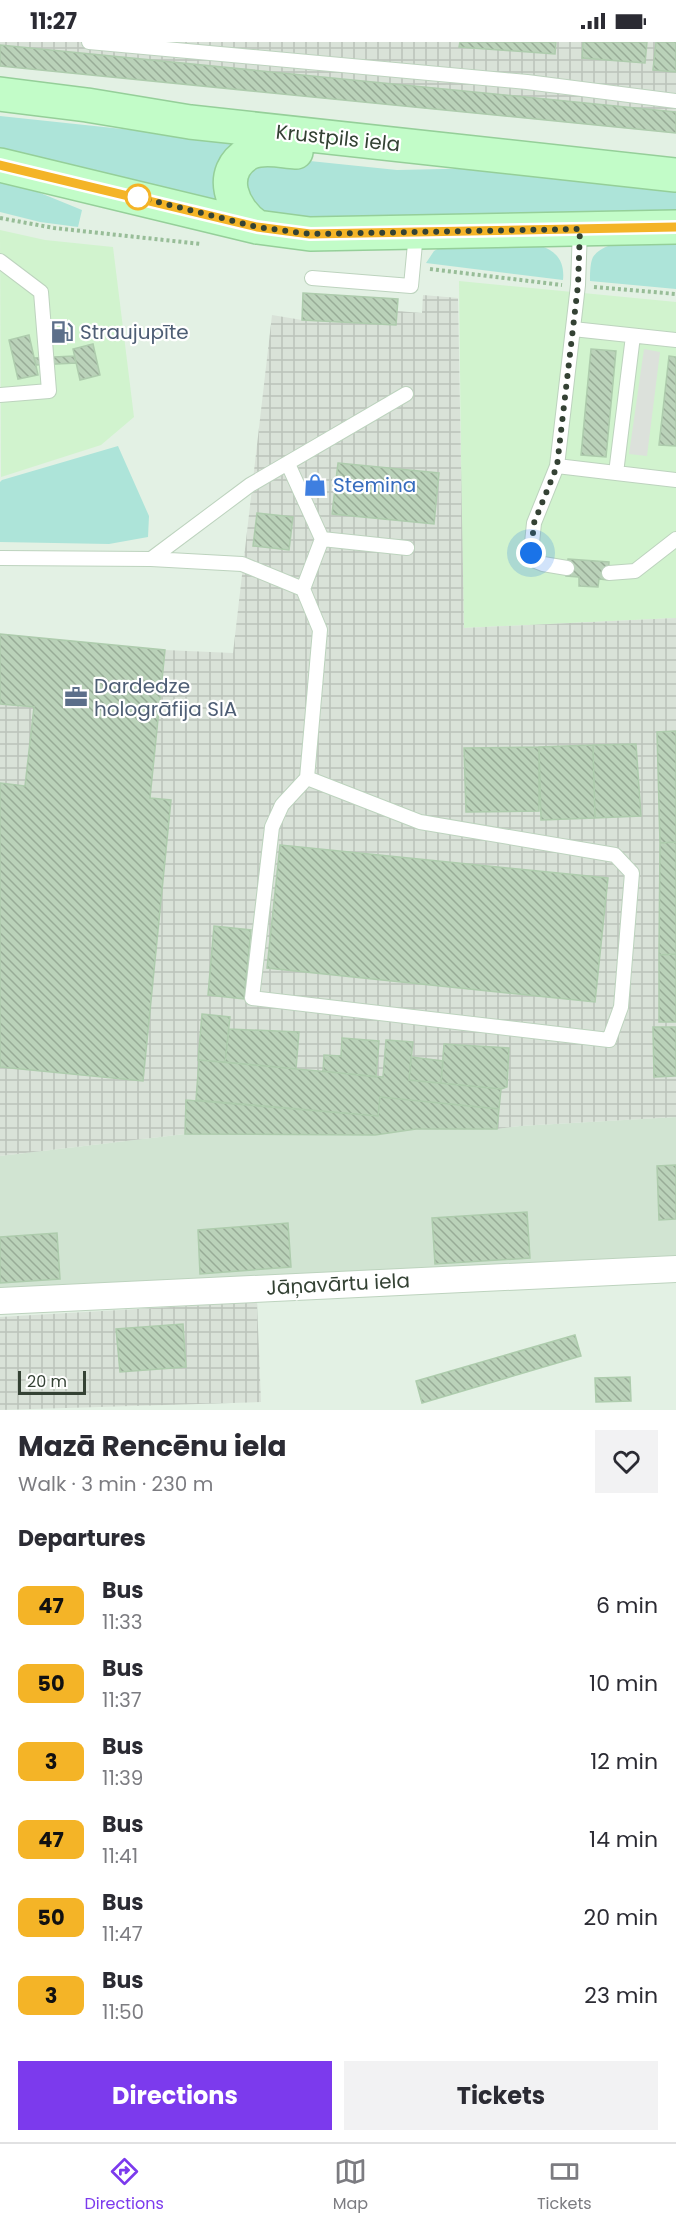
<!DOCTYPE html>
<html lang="en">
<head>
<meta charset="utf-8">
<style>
  body { margin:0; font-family:Poppins,sans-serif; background:#f2f2f3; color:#2b2b33; height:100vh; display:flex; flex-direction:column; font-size:22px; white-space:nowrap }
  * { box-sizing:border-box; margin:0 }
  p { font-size:20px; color:#7c7c81 }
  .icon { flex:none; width:33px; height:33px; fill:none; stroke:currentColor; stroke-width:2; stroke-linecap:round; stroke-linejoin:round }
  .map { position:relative; height:1368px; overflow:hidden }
  .panel { display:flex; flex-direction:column; background:#fff; flex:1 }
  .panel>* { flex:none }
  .badge { padding:0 12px; border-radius:9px; font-size:21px; line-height:39px }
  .scale { position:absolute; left:18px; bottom:15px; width:68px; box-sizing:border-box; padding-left:6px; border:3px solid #344234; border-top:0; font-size:16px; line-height:21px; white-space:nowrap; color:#344234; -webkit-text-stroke:4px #fff; paint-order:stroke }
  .you { position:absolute; width:30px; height:30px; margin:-15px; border:4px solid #fff; border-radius:50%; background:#1a73e8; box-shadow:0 0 0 9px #1a73e833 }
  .map>.badge { position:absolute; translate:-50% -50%; box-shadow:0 0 0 3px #fff }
  h2 { padding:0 18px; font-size:22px; line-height:54px }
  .round { display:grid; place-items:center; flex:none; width:63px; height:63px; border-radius:0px; background:#f2f2f3 }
  .summary { display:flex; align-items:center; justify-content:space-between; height:102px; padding:0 18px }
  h1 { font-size:28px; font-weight:700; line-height:45px }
  .cta { display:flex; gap:12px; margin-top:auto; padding:12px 18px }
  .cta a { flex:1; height:69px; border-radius:0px; background:#7c3aed; color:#fff; font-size:24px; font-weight:700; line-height:69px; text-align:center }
  .cta a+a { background:#f2f2f3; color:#2b2b33 }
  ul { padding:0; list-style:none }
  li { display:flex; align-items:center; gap:18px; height:78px; padding:0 18px }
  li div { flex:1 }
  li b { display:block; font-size:22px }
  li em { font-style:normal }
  li .badge { min-width:66px; font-weight:700; text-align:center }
  .status { display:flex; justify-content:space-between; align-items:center; height:42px; padding:0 30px; background:#fff; direction:ltr }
  .status svg { height:16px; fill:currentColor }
  .tabs { display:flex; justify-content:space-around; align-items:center; height:84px; border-top:2px solid #e1e1e2; background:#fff; font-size:16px; color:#7c7c81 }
  .tabs a { display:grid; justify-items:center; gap:3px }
  .tabs .current { color:#7c3aed }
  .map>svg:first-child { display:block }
</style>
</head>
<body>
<div class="status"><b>11:27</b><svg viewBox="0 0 49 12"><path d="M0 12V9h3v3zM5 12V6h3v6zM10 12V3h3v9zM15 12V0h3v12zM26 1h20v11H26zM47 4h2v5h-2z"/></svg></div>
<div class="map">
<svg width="676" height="1368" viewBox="0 0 676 1368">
  <defs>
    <pattern id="industrial-grid" width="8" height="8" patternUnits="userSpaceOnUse" patternTransform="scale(1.5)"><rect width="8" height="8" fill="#d9e2d8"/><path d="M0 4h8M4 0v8" fill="none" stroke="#bbc3ba"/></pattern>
    <pattern id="building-back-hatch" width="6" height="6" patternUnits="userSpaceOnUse" patternTransform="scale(1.5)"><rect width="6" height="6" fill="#bad2b9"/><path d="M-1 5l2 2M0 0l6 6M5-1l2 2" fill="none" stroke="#98ac97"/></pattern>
  </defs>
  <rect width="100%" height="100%" fill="#e3f1e4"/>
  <path fill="#d1e4d2" d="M676 1075V1216L0 1247V1114L185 1092 375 1093 416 1087H497L520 1084Z"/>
  <path fill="#d1f3ce" d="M0 188 45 198 113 205 134 375 101 403 1 435Z
    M459 239 676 260V576L463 586Z"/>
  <path fill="url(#industrial-grid)" d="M0 0H676V91L0 24Z
    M423 253 458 256 464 586 676 576V1075L520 1084 497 1087H416L375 1093 185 1092 0 1114V592L165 608 233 611 272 273 302 278 396 283 397 269 422 271Z
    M257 1260 261 1360 0 1368V1275Z"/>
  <path fill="#ade4d9" d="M0 74 245 100 223 163 0 110Z
    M271 115 397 128 489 126 676 145V173L390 182 265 176 245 147C249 129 257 124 271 115Z
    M0 136 6 137 82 168 78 185 40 180 0 170Z
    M676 196V247L590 239C590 232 590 221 593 215 606 195 654 198 676 196Z
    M538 203C556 208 565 219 563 238L426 221 434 209 441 205Z
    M118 404 149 474 148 495 109 502 0 500V440L2 438Z"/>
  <path fill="#dce1db" d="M644 307 660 310 647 414 629 412Z"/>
  <path fill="url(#building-back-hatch)" stroke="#aeccad" stroke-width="1.5" d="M460 0H556L555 12 459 5Z
    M583 0H647L645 21 582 16Z
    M656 0H676V30L653 28Z
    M0 3 676 70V91L0 24Z
    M303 251 398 257 396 283 302 278Z
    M29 293 38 333 18 337 9 298Z
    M93 302 100 333 80 338 73 307Z
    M591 307 616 309 606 415 581 413Z
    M74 314 76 321 36 323 34 316Z
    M669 314 676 315V404L659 403Z
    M338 421 439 431 434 482 332 472Z
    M257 471 293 475 289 508 253 504Z
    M568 517 609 520 608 538 599 537 598 545 579 544V535L566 534Z
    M0 592 165 608 150 756 171 758 143 1039 0 1025V741L25 744 34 665 0 662Z
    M676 689V800L660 801 657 690Z
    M636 702 641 774 595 776 593 703Z
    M593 703 595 776 541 778 539 705Z
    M539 705V769L466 770 464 706Z
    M676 800V912L659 913 660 801Z
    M280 803 608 836 595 960 267 926Z
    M214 884 251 888 244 957 208 953Z
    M676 912V980H659V913Z
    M202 972 230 975 225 1020 198 1018Z
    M653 985H676V1034L654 1035Z
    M229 987 299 990 296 1027 225 1020Z
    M342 996 379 999 376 1035 323 1029 324 1013 341 1014Z
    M386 998 413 1000 409 1038 501 1047 499 1067 380 1055 378 1074 196 1058 199 1018 383 1035Z
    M444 1002 509 1006 507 1045 501 1047 441 1041Z
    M411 1015 443 1019 441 1041 409 1038Z
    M380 1055 499 1067 497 1087H416L375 1093 185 1092 186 1058 378 1074Z
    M676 1123V1177L659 1178 657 1124Z
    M527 1170 530 1216 435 1222 432 1176Z
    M288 1181 291 1225 200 1232 198 1188Z
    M57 1191 60 1237 0 1241V1195Z
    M183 1282 186 1325 120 1330 116 1287Z
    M575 1293 581 1314 422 1361 416 1339Z
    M630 1335 631 1359 596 1360 595 1336Z"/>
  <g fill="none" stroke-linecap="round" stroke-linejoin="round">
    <g stroke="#bdd3be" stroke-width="16">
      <path id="lane" d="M89 0 527 40 676 59
        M0 219 41 250 49 349 0 353
        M312 236 411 244 416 191
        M573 287 676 298
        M633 294 616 431 676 438
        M288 422 322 497 303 547
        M557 424 616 431
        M322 497 407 506
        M0 516 151 517 242 522 303 547 320 588 307 736 282 763 272 785 252 956 609 998 621 965 632 831 615 813 420 780 307 736
        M151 517 250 443 406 352
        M567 526 543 522 533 518 531 511 534 481 557 424 578 243 580 187
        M609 531 635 529 676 497"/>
    </g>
    <g stroke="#bdd3be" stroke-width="28">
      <path id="street" d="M0 1259 676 1227"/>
    </g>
    <g stroke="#95cf99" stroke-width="36">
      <path id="secondary" d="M0 52 87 63 190 80 676 133
        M0 123 257 185 310 192 676 185
        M257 185C232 168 216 130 249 111 263 104 281 109 296 110"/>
    </g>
    <path stroke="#98bd98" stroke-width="4" stroke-dasharray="3 3" stroke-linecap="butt" d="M0 176 54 186 201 202
      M430 227 562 243
      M594 245 676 252"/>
    <use href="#lane" stroke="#fff" stroke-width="14"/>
    <use href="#street" stroke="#fff" stroke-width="26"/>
    <use href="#secondary" stroke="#c2fcc8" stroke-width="33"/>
  </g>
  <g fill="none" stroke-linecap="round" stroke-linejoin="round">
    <g stroke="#fff" stroke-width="14">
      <path id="line" d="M0 123 257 185 310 192 676 185"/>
    </g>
    <use href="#line" stroke="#f4b427" stroke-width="9"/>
    <path stroke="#344234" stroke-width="6" stroke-dasharray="0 10.8" d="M138 155 257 185 310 192 580 187 578 243 557 424 534 481 531 511"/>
  </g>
  <defs>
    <g id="fuel-bare" transform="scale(1.8)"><path d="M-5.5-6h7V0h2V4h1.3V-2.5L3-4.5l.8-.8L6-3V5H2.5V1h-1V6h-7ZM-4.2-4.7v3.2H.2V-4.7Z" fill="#5c6f8a" stroke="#fff" stroke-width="2.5" paint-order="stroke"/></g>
    <g id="shop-bare" transform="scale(1.8)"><path d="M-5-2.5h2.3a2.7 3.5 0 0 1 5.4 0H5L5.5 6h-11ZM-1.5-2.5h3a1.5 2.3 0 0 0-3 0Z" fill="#3f7fe0" stroke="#fff" stroke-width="2.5" paint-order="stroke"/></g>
    <g id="office-bare" transform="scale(1.8)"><path d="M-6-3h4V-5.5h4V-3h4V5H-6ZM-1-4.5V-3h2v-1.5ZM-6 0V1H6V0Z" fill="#5c6f8a" stroke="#fff" stroke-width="2.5" paint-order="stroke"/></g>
  </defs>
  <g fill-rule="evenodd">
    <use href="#fuel-bare" x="62" y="290"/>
    <use href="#shop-bare" x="315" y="443"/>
    <use href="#office-bare" x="76" y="655"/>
  </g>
  <circle fill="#fff" stroke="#f4b427" stroke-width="3" cx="138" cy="155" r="12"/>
  <g text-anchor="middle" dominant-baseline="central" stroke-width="4.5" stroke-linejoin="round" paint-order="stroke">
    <g font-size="20" fill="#344234" stroke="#fff">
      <text transform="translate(338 96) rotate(6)">Krustpils iela</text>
      <text transform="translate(338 1242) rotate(-3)">Jāņavārtu iela</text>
    </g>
    <g font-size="20" fill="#4e5e75" stroke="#fff" text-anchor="start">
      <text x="80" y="290">Straujupīte</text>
      <text x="94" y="644">Dardedze<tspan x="94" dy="23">hologrāfija SIA</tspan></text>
    </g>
    <g font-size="20" fill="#366cbe" stroke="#fff" text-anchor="start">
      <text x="333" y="443">Stemina</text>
    </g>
  </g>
</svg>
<div class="scale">20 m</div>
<div class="you" style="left:531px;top:511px"></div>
</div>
<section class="panel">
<div class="summary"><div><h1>Mazā Rencēnu iela</h1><p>Walk · 3 min · 230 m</p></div><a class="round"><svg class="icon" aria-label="heart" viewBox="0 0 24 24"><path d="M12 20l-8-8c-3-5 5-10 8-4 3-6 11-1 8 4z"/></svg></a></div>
<h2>Departures</h2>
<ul>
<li><span class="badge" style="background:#f4b427;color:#111">47</span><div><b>Bus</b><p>11:33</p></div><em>6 min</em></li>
<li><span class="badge" style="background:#f4b427;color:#111">50</span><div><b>Bus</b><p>11:37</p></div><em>10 min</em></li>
<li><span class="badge" style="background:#f4b427;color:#111">3</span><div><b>Bus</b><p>11:39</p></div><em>12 min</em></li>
<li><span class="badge" style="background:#f4b427;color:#111">47</span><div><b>Bus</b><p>11:41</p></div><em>14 min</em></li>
<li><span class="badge" style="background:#f4b427;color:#111">50</span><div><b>Bus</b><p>11:47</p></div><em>20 min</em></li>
<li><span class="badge" style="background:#f4b427;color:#111">3</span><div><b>Bus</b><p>11:50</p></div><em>23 min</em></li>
</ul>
<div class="cta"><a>Directions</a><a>Tickets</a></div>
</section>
<nav class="tabs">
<a class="current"><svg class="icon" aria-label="directions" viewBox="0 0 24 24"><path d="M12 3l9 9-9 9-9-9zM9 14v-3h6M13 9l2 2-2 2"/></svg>Directions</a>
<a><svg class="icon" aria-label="map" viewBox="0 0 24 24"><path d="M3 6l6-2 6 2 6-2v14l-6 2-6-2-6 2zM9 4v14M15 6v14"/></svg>Map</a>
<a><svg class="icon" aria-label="tickets" viewBox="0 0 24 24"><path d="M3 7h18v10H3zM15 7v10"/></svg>Tickets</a>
</nav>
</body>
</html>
